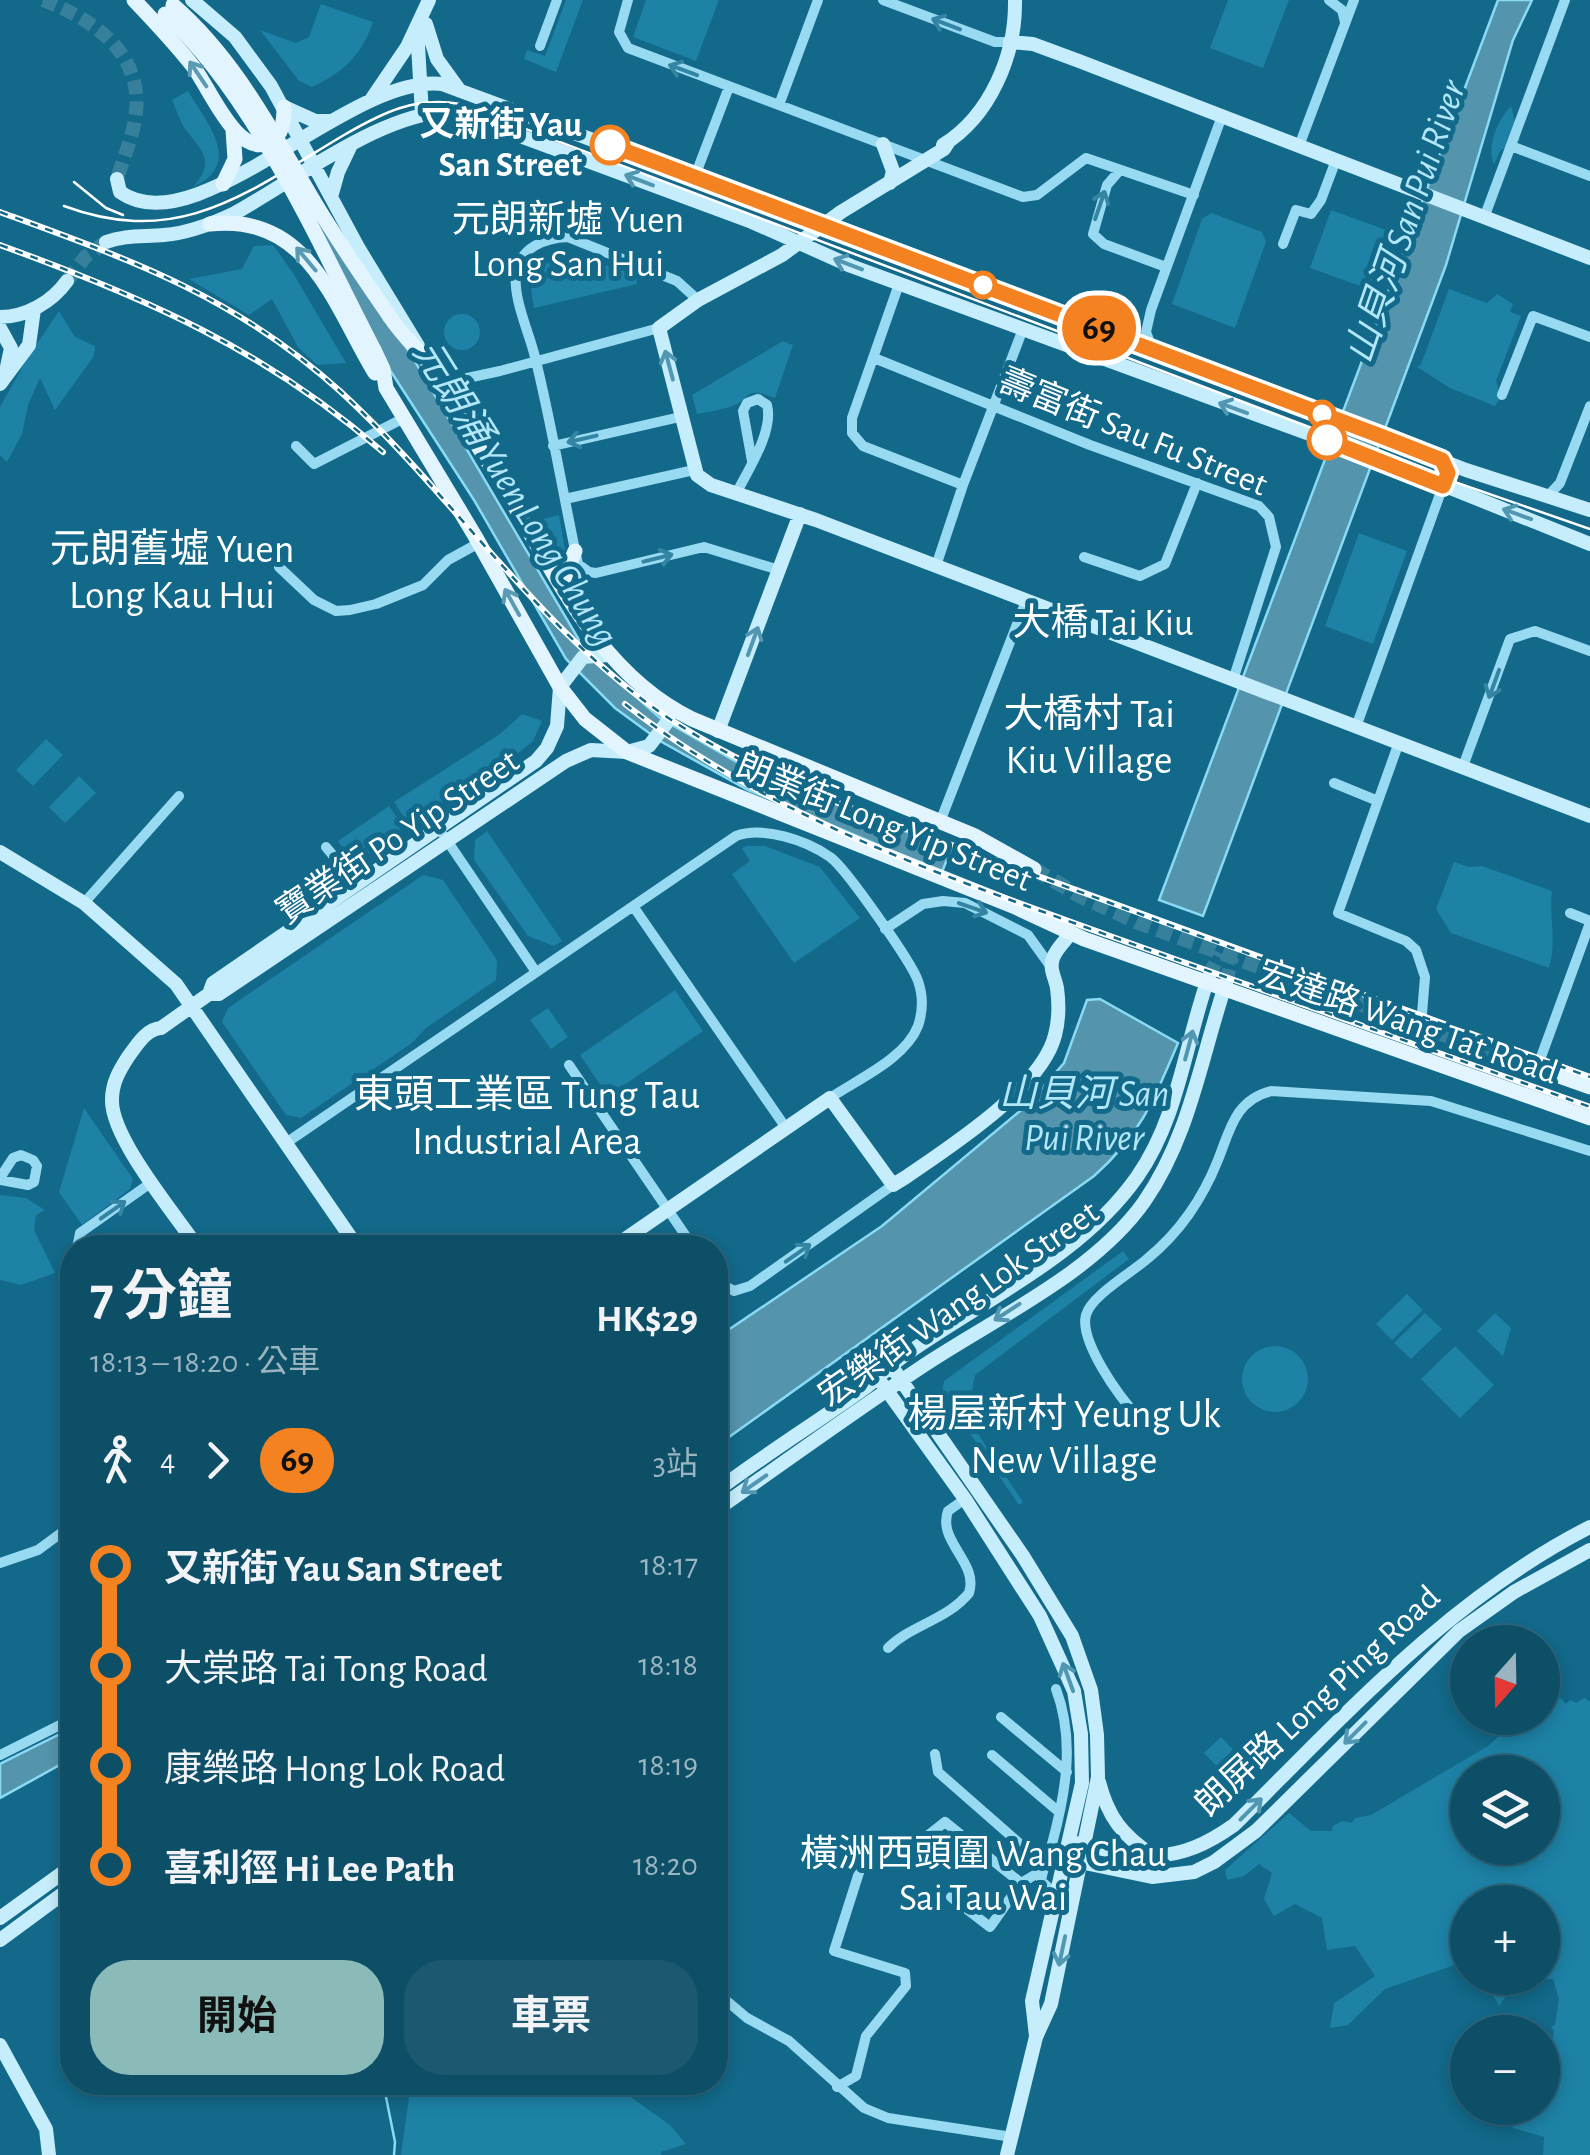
<!DOCTYPE html>
<html lang="zh-TW">
<head>
<meta charset="utf-8">
<style>
  body { margin:0; font-family:"Alegreya Sans","Noto Sans TC",sans-serif; background:#1c5971; color:#f1f3f6; height:100vh; display:flex; flex-direction:column; font-size:38px; white-space:nowrap }
  * { box-sizing:border-box; margin:0 }
  p { font-size:32px; color:#9bb5c0 }
  .icon { flex:none; width:55px; height:55px; fill:none; stroke:currentColor; stroke-width:2; stroke-linecap:round; stroke-linejoin:round }
  .map { position:relative; flex:1; overflow:hidden }
  .panel { position:absolute; left:60px; top:1235px; width:668px; height:860px; display:flex; flex-direction:column; background:#0e4f68; border-radius:40px; box-shadow:0 5px 15px #0003,0 0 0 2px #2e667c }
  .panel>* { flex:none }
  .badge { padding:0 20px; border-radius:32px; font-size:35px; line-height:65px }
  .needle { width:65px; rotate:200deg }
  .tools { position:absolute; left:1450px; top:1625px; display:grid; gap:20px }
  .tools a { display:grid; place-items:center; width:110px; height:110px; border-radius:50%; background:#0e4f68; box-shadow:0 5px 15px #0003,0 0 0 2px #2e667c; font-size:50px }
  .map>.badge { position:absolute; translate:-50% -50%; box-shadow:0 0 0 5px #fff }
  .legs { display:flex; align-items:center; gap:15px; height:110px; padding:0 30px; font-size:32px }
  .legs p { margin-inline-start:auto }
  .summary { display:flex; align-items:center; justify-content:space-between; height:170px; padding:0 30px }
  h1 { font-size:55px; font-weight:700; line-height:75px }
  .cta { display:flex; gap:20px; margin-top:auto; padding:20px 30px }
  .cta a { flex:1; height:115px; border-radius:40px; background:#8bbbb9; color:#111; font-size:40px; font-weight:700; line-height:115px; text-align:center }
  .cta a+a { background:#1c5971; color:#f1f3f6 }
  ul { padding:0 30px; list-style:none }
  li { display:flex; align-items:center; gap:35px; height:100px; font-size:38px }
  li i { display:grid; place-items:center; width:15px; height:100%; margin:0 12px; background:currentColor }
  li i::after { content:''; width:25px; height:25px; margin:-12px; border:8px solid; border-radius:50%; background:#0e4f68 }
  li p { margin-inline-start:auto }
  li:first-child i { background:linear-gradient(#0000 50%,currentColor 0) }
  li:last-child i { background:linear-gradient(currentColor 50%,#0000 0) }
  .map>svg:first-child { display:block }
</style>
</head>
<body>
<div class="map">
<svg width="1590" height="2155" viewBox="0 0 1590 2155">
  <rect width="100%" height="100%" fill="#12698a"/>
  <path fill="#1d82a6" fill-rule="evenodd" d="M566 0H583L556 72 524 59 527 50 545 56Z
    M646 0H719L696 61 633 37Z
    M1228 0H1289L1263 68 1210 48Z
    M321 4 373 22C362 55 343 73 312 87L299 81 260 30 296 43 309 37Z
    M188 91C207 123 244 164 193 187 216 161 202 151 186 130 180 122 176 109 172 100Z
    M1511 106 1520 140 1500 151 1494 165C1486 148 1497 120 1511 106Z
    M1331 210 1397 234 1377 292 1310 268Z
    M1211 213 1262 232 1266 242 1235 328 1172 304 1202 219Z
    M273 245 293 273 346 363 317 365 298 347 272 299 249 315 189 279 242 269 254 246Z
    M558 249 636 275 637 284 534 308C529 282 527 257 558 249Z
    M1449 289 1487 303 1497 294 1513 304 1510 312 1521 316 1496 381 1501 397 1495 406 1450 388 1417 367 1421 364Z
    M59 311 75 337 95 346 94 356 55 410 40 378 28 405 22 434 7 462 0 455V407L28 357Z
    M444 332a18 18 0 1 1 36 0a18 18 0 1 1-36 0Z
    M783 341 793 345 775 398C742 385 753 399 730 407 719 410 708 412 697 414L692 395Z
    M559 515 565 549 559 564 539 520Z
    M1359 533 1407 551 1373 644 1325 626Z
    M522 714 542 721 533 741 521 751 417 821 406 820 394 802 500 734Z
    M46 739 63 755 33 786 16 770Z
    M79 776 96 793 65 823 49 807Z
    M389 806 401 823 399 832 358 861 351 859 338 841Z
    M487 831 562 941 554 946 528 936 474 860 475 840Z
    M747 846H765L820 867 860 918 794 963 732 874 750 861 742 848Z
    M1454 862 1469 867 1482 866 1552 891C1549 918 1557 941 1549 968L1451 933 1436 909Z
    M423 875 443 880 497 960 496 980 426 1028 412 1043 301 1118 286 1115 222 1022 228 1008Z
    M675 990 703 1031 608 1096 580 1055Z
    M548 1008 568 1037 551 1049 530 1020Z
    M84 1108 133 1179 130 1189 82 1225 59 1192Z
    M0 1195 26 1198 45 1210 36 1215 34 1230 55 1273 21 1285 0 1280Z
    M1123 1251 1129 1259 975 1375 967 1417 1023 1502 1019 1505 942 1393 944 1381Z
    M1407 1294 1423 1310 1392 1340 1376 1324Z
    M1425 1313 1442 1329 1411 1359 1394 1343Z
    M1495 1313 1511 1328 1503 1356 1477 1331Z
    M1242 1379a33 33 0 1 1 66 0a33 33 0 1 1-66 0Z
    M1455 1346 1494 1385 1460 1418 1421 1379Z
    M1548 1697 1561 1698 1566 1704 1570 1700 1576 1703 1585 1698 1590 1702V2155H1543L1544 2137 1513 2128 1505 2108H1542L1543 2094 1548 2092 1545 2082 1554 2031 1551 2027 1555 2025 1559 1999 1553 1979H1532L1527 1989 1509 1992 1499 2006 1490 1989 1501 1978H1542V1902H1468L1467 1949 1455 1965 1385 1989 1348 2025 1330 2028 1334 2003 1375 1976 1355 1946 1327 1950 1322 1918 1295 1904 1274 1916 1264 1899 1272 1873 1259 1864 1244 1876 1227 1880 1225 1870 1289 1813 1311 1831H1332L1333 1826 1342 1821 1352 1823 1355 1818 1371 1815 1488 1746 1504 1731 1521 1723 1524 1718H1542L1543 1705ZM1542 1772V1848H1468V1772Z
    M1221 1737 1251 1768 1234 1784 1204 1753Z
    M411 2083H611L670 2125 686 2144 661 2152V2155H401Z"/>
  <path fill="#5494ac" stroke="#8adaf4" stroke-width="2.5" d="M1498 0H1532L1513 40 1446 265 1203 916 1159 900Z
    M314 190 582 645 609 673 660 718 754 772 951 849 942 872 748 790 660 741 615 708 566 659 474 500 377 350 294 200Z
    M1100 999 1178 1043C1154 1100 1141 1134 1094 1176L715 1447V1339L882 1226 1026 1106 1064 1063 1087 1000Z
    M72 1728V1770L67 1761 0 1798V1764Z"/>
  <g fill="none" stroke-linecap="round" stroke-linejoin="round">
    <path stroke="#8adaf4" stroke-width="2.5" d="M383 2082 395 2142 394 2155"/>
    <path stroke="#36809c" stroke-width="14" stroke-dasharray="14 7" stroke-linecap="butt" d="M43 0C95 20 146 55 135 119 132 139 123 159 117 179
      M67 281 85 257 106 242
      M1209 976 1220 953
      M1226 983 1232 957"/>
    <path stroke="#36809c" stroke-width="15" stroke-dasharray="15 8" stroke-linecap="butt" d="M1034 869 1078 895 1137 922 1500 1055"/>
    <path stroke="#98daf1" stroke-width="10" d="M628 0 619 32 628 48 1023 197 1037 195 1086 158 1194 195
      M883 0 995 42H1010
      M1329 0 1342 10 1345 22
      M540 46 557 0
      M779 105 818 0
      M1299 146 1354 0
      M1511 146 1590 176
      M1120 170 1107 185 1093 234 1104 244 1166 267
      M695 176 729 87
      M1484 218 1565 0
      M1283 244 1296 210 1311 214 1321 200 1336 160
      M899 284 852 418V433L863 446 963 485
      M698 300 677 281 568 237C545 238 520 247 516 274 513 299 529 332 535 357 552 425 563 495 578 564L589 572 596 573 704 547 779 570
      M1152 348 1146 332 1151 310 1222 116
      M874 358 1090 445 1259 506 1269 517 1276 547 1233 680
      M439 378 458 380 500 371 659 328
      M1502 395 1533 316 1590 337
      M296 446 314 464 404 418
      M553 446 680 417
      M736 494C748 470 774 431 767 405L758 399 747 403 743 411 752 461
      M1548 496 1560 483 1590 406
      M565 499 694 470
      M1084 557 1140 576 1165 564 1197 483
      M936 566 963 485 1023 329
      M279 567 314 600 336 611 350 610 376 604 423 585 448 560 479 543
      M1356 727 1443 486
      M1398 745 1338 913 1406 941 1416 950 1425 977 1421 1026
      M1462 769 1510 639 1535 631 1590 651
      M1334 783 1378 801
      M940 822 1026 601
      M444 836 536 972
      M326 847 356 883
      M84 903 179 796
      M633 906 786 1128
      M1570 913 1590 921
      M885 929 923 904 943 901 965 903 1028 935 1051 967
      M569 1065 694 1248
      M1537 1068 1590 923
      M286 1143 736 836C763 826 806 840 830 857 845 867 912 963 918 981 923 995 923 1011 918 1026 905 1059 858 1079 830 1098
      M0 1178 13 1158 21 1155 33 1160 37 1166 34 1182 28 1185 0 1180
      M77 1248 80 1233 152 1182
      M715 1280 734 1291 750 1286 893 1185
      M1137 1415C1119 1398 1079 1340 1086 1315 1091 1296 1131 1273 1147 1259 1163 1246 1177 1231 1189 1214 1201 1197 1210 1180 1218 1160 1230 1130 1235 1100 1271 1091L1431 1101 1590 1151
      M0 1563 38 1550 72 1525
      M888 1648C911 1625 947 1620 969 1593 979 1562 937 1542 948 1511L965 1499
      M1001 1717 1067 1772
      M935 1754 938 1772 1043 1864
      M0 1755 72 1719
      M992 1755 1059 1812
      M899 1841 928 1863
      M912 1848 945 1822 1021 1883
      M1056 1894 1041 1881C1043 1867 1048 1857 1052 1844 1066 1792 1075 1740 1056 1689
      M951 1897 990 1927 1021 1883 1043 1870
      M715 1991 747 2018 789 2041 864 2108 888 2118 1012 2137
      M837 2087 856 2076 866 2036 906 1986 905 1973 834 1951 871 1835"/>
    <path stroke="#c6edfb" stroke-width="14" d="M192 0 235 37 271 86 359 249 418 346
      M426 24 437 59 458 88
      M421 29 418 45 422 114
      M1010 42 1033 44 1079 61 1590 258
      M371 100 407 47 429 0
      M284 107 315 121H331
      M949 141 944 149 841 212 782 255 698 300 659 328 697 475 711 485 816 520 1590 816
      M883 144 893 171 890 183
      M943 145C990 116 1016 55 1015 0
      M117 179 120 192C197 247 348 74 442 84L1094 326 1466 470 1590 510
      M331 197 338 172 350 147
      M106 242C125 235 143 237 164 235 189 233 212 224 235 213 292 182 395 103 458 113L752 222 851 266 1378 459 1590 544
      M0 317C26 317 52 302 67 281
      M0 328 11 348 5 376
      M0 384 29 345 34 309
      M718 731 800 514
      M0 852 84 903 176 984 358 1248
      M209 994H219L566 761 591 750 627 752 649 746 668 721 667 707
      M198 1248C175 1214 111 1138 112 1100 112 1083 119 1071 128 1057 137 1045 146 1029 161 1028L209 994 213 983 536 761 547 748 557 726 560 687 583 657 609 655
      M612 1248 830 1098 893 1185 906 1177C951 1146 1042 1088 1055 1035 1059 1020 1059 1003 1057 988 1055 977 1049 969 1053 958 1056 949 1065 941 1071 933
      M892 1367 1023 1556 1072 1636 1091 1690 1097 1735 1098 1777 1051 2004 1036 2037 1007 2155
      M883 1385 965 1499 1040 1616 1074 1691 1081 1734 1082 1783 1032 2001 1036 2036
      M715 1492C764 1455 816 1423 866 1387 878 1378 889 1367 901 1358 980 1301 1080 1258 1137 1177 1179 1117 1185 1043 1209 976
      M715 1511C783 1463 851 1414 920 1368 993 1319 1093 1274 1144 1202 1190 1136 1201 1057 1226 983
      M1099 1782C1108 1817 1122 1835 1152 1855
      M1076 1843C1142 1858 1175 1867 1234 1825 1344 1716 1450 1598 1590 1527
      M1070 1860 1152 1877 1194 1872 1214 1862 1256 1831 1459 1631 1514 1592 1590 1550
      M0 1918 72 1866
      M0 1940 72 1887
      M0 2045 46 2129 49 2155"/>
    <path stroke="#e2f5ff" stroke-width="15" d="M134 0C154 21 174 42 192 65 208 84 237 160 270 142 283 135 284 120 284 107
      M223 184 235 159 233 130
      M210 224C308 213 333 303 375 373
      M390 317C409 346 433 359 445 394 468 431 492 467 514 505 561 586 604 676 692 719L975 836 1034 869
      M374 350 383 369 386 388 475 536 560 687 585 719 627 752 1013 906 1084 939 1590 1118
      M561 586 575 551
      M1500 1055 1590 1087"/>
    <path stroke="#fff" stroke-width="2.5" d="M74 182 106 208 123 215
      M64 206C180 249 248 192 344 135 382 113 415 96 460 104L1446 479 1590 529"/>
    <g stroke="#fff" stroke-width="6">
      <path id="rail" d="M0 212C131 260 235 296 341 392 457 499 541 635 676 723 779 789 902 826 1016 868 1206 939 1398 1008 1590 1077
        M0 245C146 298 264 349 383 452
        M625 704C767 816 941 875 1110 936 1270 993 1430 1049 1590 1107"/>
    </g>
    <use href="#rail" stroke="#12698a" stroke-width="2.5" stroke-dasharray="8" stroke-linecap="butt"/>
    <path stroke="#e2f5ff" stroke-width="15" d="M173 5C233 57 269 126 309 193 334 236 362 276 390 317
      M165 14C254 94 319 244 374 350"/>
  </g>
  <defs><path id="oneway-shaft" d="M-6 0H5M1.5-3L5.5 0L1.5 3" fill="none" stroke-width="1.6" stroke-linecap="round" stroke-linejoin="round" transform="scale(2.5)"/></defs>
  <g stroke="#3485a4">
    <use href="#oneway-shaft" transform="translate(946 24) rotate(-159)"/>
    <use href="#oneway-shaft" transform="translate(683 70) rotate(-160)"/>
    <use href="#oneway-shaft" transform="translate(1100 205) rotate(-71)"/>
    <use href="#oneway-shaft" transform="translate(582 439) rotate(167)"/>
    <use href="#oneway-shaft" transform="translate(658 558) rotate(-14)"/>
    <use href="#oneway-shaft" transform="translate(1494 684) rotate(110)"/>
    <use href="#oneway-shaft" transform="translate(973 908) rotate(19)"/>
    <use href="#oneway-shaft" transform="translate(113 1210) rotate(-35)"/>
    <use href="#oneway-shaft" transform="translate(798 1253) rotate(-35)"/>
  </g>
  <g stroke="#5b9ab3">
    <use href="#oneway-shaft" transform="translate(198 74) rotate(-124)"/>
    <use href="#oneway-shaft" transform="translate(306 259) rotate(-130)"/>
    <use href="#oneway-shaft" transform="translate(512 602) rotate(-119)"/>
  </g>
  <g stroke="#5197b2">
    <use href="#oneway-shaft" transform="translate(639 180) rotate(-159)"/>
    <use href="#oneway-shaft" transform="translate(848 264) rotate(-159)"/>
    <use href="#oneway-shaft" transform="translate(669 365) rotate(-105)"/>
    <use href="#oneway-shaft" transform="translate(1233 408) rotate(-160)"/>
    <use href="#oneway-shaft" transform="translate(1517 514) rotate(-160)"/>
    <use href="#oneway-shaft" transform="translate(753 641) rotate(-70)"/>
    <use href="#oneway-shaft" transform="translate(1189 1045) rotate(-75)"/>
    <use href="#oneway-shaft" transform="translate(1007 1312) rotate(147)"/>
    <use href="#oneway-shaft" transform="translate(754 1484) rotate(145)"/>
    <use href="#oneway-shaft" transform="translate(1068 1677) rotate(-110)"/>
    <use href="#oneway-shaft" transform="translate(1355 1733) rotate(135)"/>
    <use href="#oneway-shaft" transform="translate(1251 1809) rotate(-45)"/>
    <use href="#oneway-shaft" transform="translate(1062 1951) rotate(102)"/>
  </g>
  <g fill="none" stroke-linecap="round" stroke-linejoin="round">
    <g stroke="#fff" stroke-width="22">
      <path id="line-1" d="M610 145 1386 438 1442 460 1448 473 1443 486 1327 440"/>
    </g>
    <use href="#line-1" stroke="#f58220" stroke-width="15"/>
  </g>
  <g fill="#fff" stroke="#f58220" stroke-width="5">
    <circle cx="610" cy="145" r="18"/>
    <circle cx="983" cy="285" r="12"/>
    <circle cx="1322" cy="414" r="12"/>
    <circle cx="1327" cy="440" r="18"/>
  </g>
  <g text-anchor="middle" dominant-baseline="central" stroke-width="10" stroke-linejoin="round" paint-order="stroke">
    <g font-size="35" font-weight="bold" fill="#fff" stroke="#12698a" text-anchor="end">
      <text x="582" y="125">又新街 Yau<tspan x="582" dy="40">San Street</tspan></text>
    </g>
    <g font-size="35" fill="#fff" stroke="#12698a">
      <text transform="translate(1133 433) rotate(22)">壽富街 Sau Fu Street</text>
      <text transform="translate(884 823) rotate(22)">朗業街 Long Yip Street</text>
      <text transform="translate(398 837) rotate(-34)">寶業街 Po Yip Street</text>
      <text transform="translate(1408 1023) rotate(19)">宏達路 Wang Tat Road</text>
      <text transform="translate(959 1304) rotate(-35)">宏樂街 Wang Lok Street</text>
      <text transform="translate(1318 1701) rotate(-43)">朗屏路 Long Ping Road</text>
    </g>
    <g font-size="38" fill="#fff" stroke="#12698a">
      <text x="568" y="221">元朗新墟 Yuen<tspan x="568" dy="44">Long San Hui</tspan></text>
      <text x="1103" y="624">大橋 Tai Kiu</text>
      <text x="983" y="1855">橫洲西頭圍 Wang Chau<tspan x="983" dy="44">Sai Tau Wai</tspan></text>
    </g>
    <g font-size="38" font-style="italic" fill="#b2e6f9" stroke="#12698a">
      <text transform="translate(1407 222) rotate(-71)">山貝河 San Pui River</text>
      <text transform="translate(515 494) rotate(58)">元朗涌 Yuen Long Chung</text>
      <text x="1084" y="1095">山貝河 San<tspan x="1084" dy="44">Pui River</tspan></text>
    </g>
    <g font-size="40" fill="#fff" stroke="#12698a">
      <text x="172" y="550">元朗舊墟 Yuen<tspan x="172" dy="46">Long Kau Hui</tspan></text>
      <text x="1089" y="715">大橋村 Tai<tspan x="1089" dy="46">Kiu Village</tspan></text>
      <text x="527" y="1096">東頭工業區 Tung Tau<tspan x="527" dy="46">Industrial Area</tspan></text>
      <text x="1064" y="1415">楊屋新村 Yeung Uk<tspan x="1064" dy="46">New Village</tspan></text>
    </g>
  </g>
</svg>
<div class="tools">
<a><svg class="needle" viewBox="-14 -14 28 28"><path d="M0-13l5 13h-10z" fill="#e53935"/><path d="M0 13l5-13h-10z" fill="#9bb5c0"/></svg></a>
<a><svg class="icon" aria-label="layers" viewBox="0 0 24 24"><path d="M12 4l9 5-9 5-9-5zM3 14l9 5 9-5"/></svg></a>
<a>+</a>
<a>−</a>
</div>
<b class="badge" style="left:1099px;top:328px;background:#f58220;color:#111">69</b>
<section class="panel">
<div class="summary"><div><h1>7 分鐘</h1><p>18:13 – 18:20 · 公車</p></div><b>HK$29</b></div>
<div class="legs"><svg class="icon" aria-label="walk" viewBox="0 0 24 24"><circle cx="13" cy="4" r="2"/><path d="M13 8l-2 6 4 7M11 14l-3 7M7 12l3-4h3l4 4"/></svg>4<svg class="icon" aria-label="forward" viewBox="0 0 24 24"><path d="M9 5l7 7-7 7"/></svg><b class="badge" style="background:#f58220;color:#111">69</b><p>3站</p></div>
<ul>
<li><i style="color:#f58220"></i><b>又新街 Yau San Street</b><p>18:17</p></li>
<li><i style="color:#f58220"></i><span>大棠路 Tai Tong Road</span><p>18:18</p></li>
<li><i style="color:#f58220"></i><span>康樂路 Hong Lok Road</span><p>18:19</p></li>
<li><i style="color:#f58220"></i><b>喜利徑 Hi Lee Path</b><p>18:20</p></li>
</ul>
<div class="cta"><a>開始</a><a>車票</a></div>
</section>
</div>
</body>
</html>
